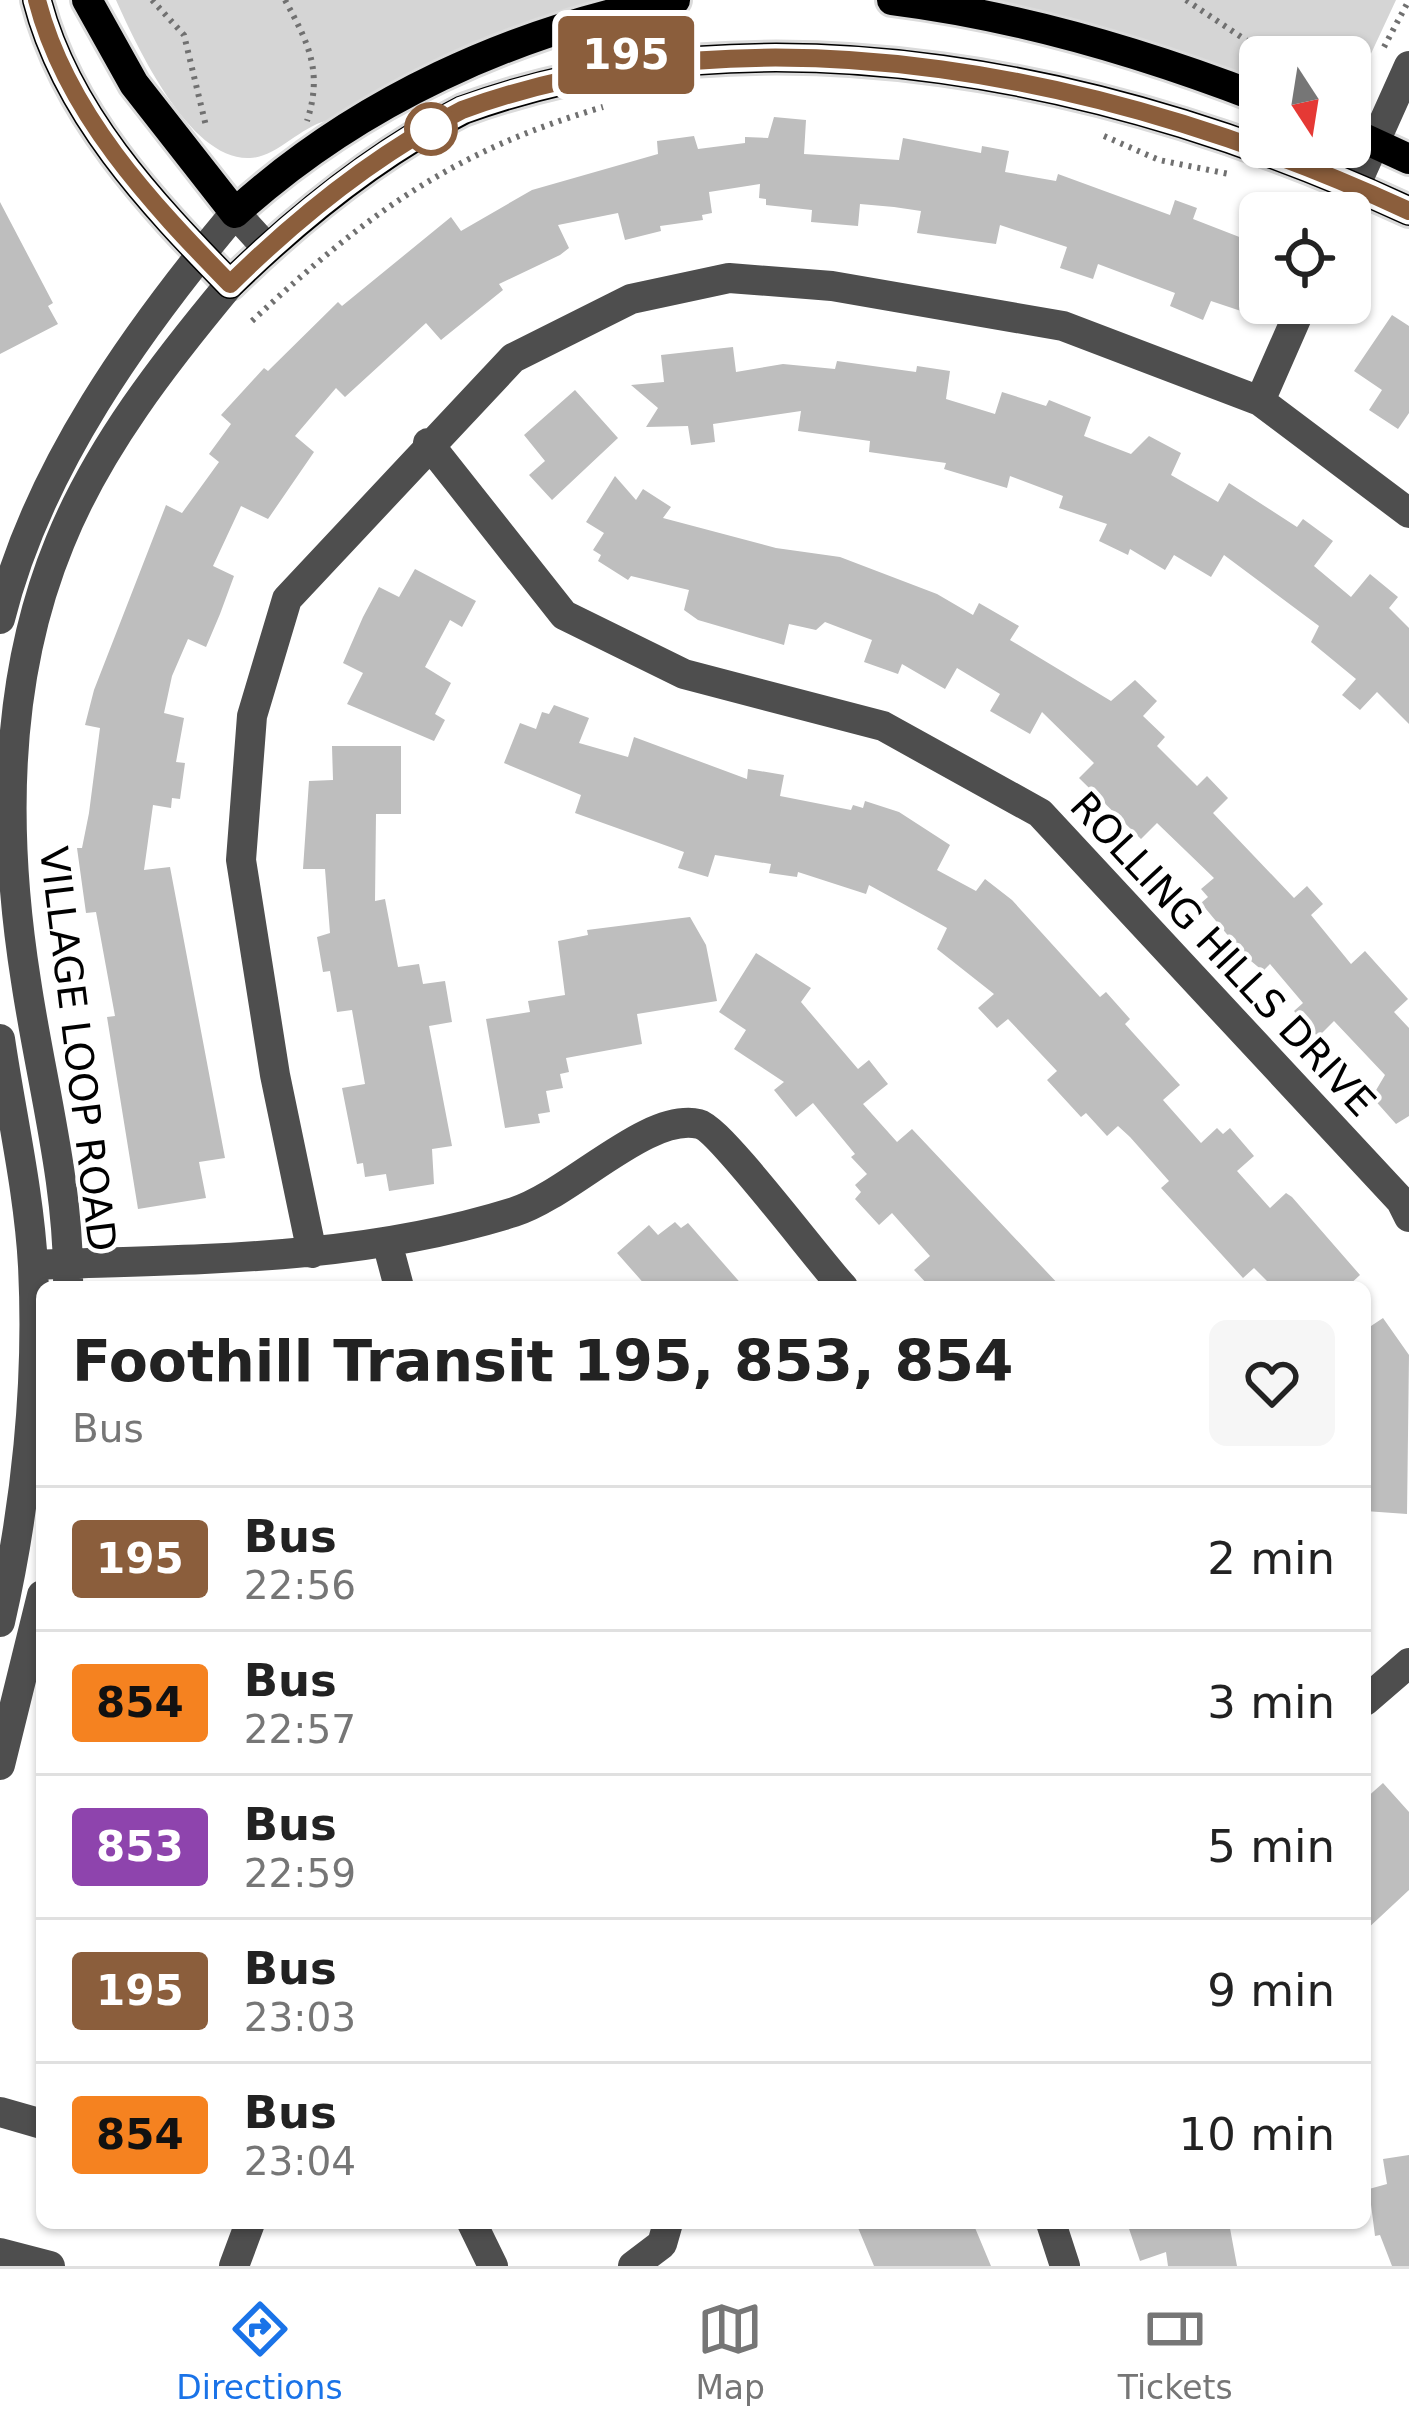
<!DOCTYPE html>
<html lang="en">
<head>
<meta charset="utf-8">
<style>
  body { margin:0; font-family:"DejaVu Sans",sans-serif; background:#f6f6f6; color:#222; height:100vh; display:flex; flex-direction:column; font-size:45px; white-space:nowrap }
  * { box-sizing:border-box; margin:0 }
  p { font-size:39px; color:#767676 }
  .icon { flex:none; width:66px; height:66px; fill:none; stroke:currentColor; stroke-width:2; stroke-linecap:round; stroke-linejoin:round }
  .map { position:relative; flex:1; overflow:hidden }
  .panel { position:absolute; left:36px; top:1281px; width:1335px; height:948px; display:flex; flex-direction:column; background:#fff; border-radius:18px; box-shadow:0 3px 9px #0004 }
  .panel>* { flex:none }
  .badge { padding:0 24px; border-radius:9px; font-size:42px; line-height:78px }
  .needle { width:78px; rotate:168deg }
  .buttons { position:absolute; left:1239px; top:36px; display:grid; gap:24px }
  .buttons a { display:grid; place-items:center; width:132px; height:132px; border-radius:18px; background:#fff; box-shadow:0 3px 9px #0004; font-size:60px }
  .map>.badge { position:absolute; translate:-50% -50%; box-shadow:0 0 0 6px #fff }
  .round { display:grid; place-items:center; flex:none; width:126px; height:126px; border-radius:18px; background:#f6f6f6 }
  .headline { display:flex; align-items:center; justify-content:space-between; height:204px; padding:0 36px }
  h1 { font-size:57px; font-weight:600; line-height:90px }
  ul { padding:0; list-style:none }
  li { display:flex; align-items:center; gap:36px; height:144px; padding:0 36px; border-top:3px solid #e0e0e0 }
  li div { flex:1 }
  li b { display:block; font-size:45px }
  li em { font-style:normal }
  li .badge { min-width:132px; font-weight:700; text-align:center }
  .tab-bar { display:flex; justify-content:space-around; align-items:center; height:168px; border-top:3px solid #e0e0e0; background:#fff; font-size:33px; color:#767676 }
  .tab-bar a { display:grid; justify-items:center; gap:6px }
  .tab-bar .selected { color:#1a73e8 }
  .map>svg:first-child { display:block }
</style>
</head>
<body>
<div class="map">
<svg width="1409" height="2266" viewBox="0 0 1409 2266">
  <rect width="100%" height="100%" fill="#fff"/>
  <path fill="#d5d5d5" d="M116 0H599C501 27 411 65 326 121 300 127 277 157 250 158 190 161 138 49 116 0Z
    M966 0H1396L1362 73 1350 87V57H1260V81L1139 42Z"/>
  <path fill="#bebebe" d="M774 117 806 120 804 154 899 160 903 138 981 153 982 146 1009 151 1005 172 1056 181 1058 174 1170 215 1175 200 1197 208 1193 219 1260 245V262L1241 311 1211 301 1203 320 1170 306 1175 293 1098 264 1093 279 1060 268 1067 247 1000 225 996 244 917 233 921 211 894 207 860 204 858 226 811 222 812 210 766 205V199L759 198 760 184 709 192 712 213 702 215 703 220 660 226 661 231 625 240 618 213 558 225 569 248 560 255 499 284 503 290 441 340 426 323 345 397 336 388 295 436 314 452 268 519 241 506 213 566 234 576 220 614 206 647 188 639 172 676 164 713 184 718 176 762 185 763 180 799 172 798 171 808 153 805 144 870 170 867 225 1158 199 1162 206 1198 138 1209 107 1017 115 1016 96 912 86 913 77 848H82L89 813 100 728 85 725 94 690 166 505 182 513 219 462 209 454 231 424 221 415 264 368 268 371 338 302 342 306 451 217 461 231 532 190 658 154 657 141 694 136 698 149 745 143V137L768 138Z
    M0 202 53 303 48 306 58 324 0 354Z
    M1392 315 1409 326V413L1398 429 1369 410 1382 390 1354 371Z
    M733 347 736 372 783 364 835 369 837 361 916 372 917 366 950 371 946 399 995 414 1002 392 1046 406 1049 400 1091 417 1084 436 1131 454 1149 436 1181 453 1171 475 1218 502 1229 483 1297 527 1303 519 1333 541 1314 566 1351 597 1370 574 1398 597 1389 608 1409 628V724L1377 692 1360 710 1342 695 1356 679 1311 642 1319 626 1224 555 1211 577 1174 555 1165 570 1130 549 1128 555 1099 541 1107 524 1059 508 1063 496 1010 476 1007 488 944 469 946 463 869 452 870 441 798 431 801 411 713 424 715 442 691 445 688 426 646 427 658 408 631 385 664 382 661 355Z
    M575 390 618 438 552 500 529 475 545 461 524 435Z
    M615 476 636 500 643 489 671 507 663 518 776 548 840 557 937 594 973 615 979 603 1019 626 1010 640 1111 701 1135 680 1157 701 1143 716 1165 737 1157 746 1197 786 1207 776 1228 798 1213 813 1294 898 1307 886 1323 904 1311 915 1351 964 1365 951 1408 999 1394 1012 1409 1028V1116L1396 1124 1372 1097 1385 1075 1334 1021 1318 1037 1294 1011 1303 1003 1270 964 1263 971 1245 956 1201 903 1208 897 1201 889 1214 878 1157 823 1141 839 1079 778 1094 763 1042 712 1030 734 990 711 1000 694 957 668 945 689 902 664 898 674 864 662 872 640 825 622 816 630 789 624 784 645 698 620 684 610 689 590 631 576 628 580 598 561 601 555 593 550 604 533 586 522Z
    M415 569 476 601 462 627 450 620 425 667 451 683 435 714 445 720 434 741 347 704 363 673 343 663 363 617 379 587 399 597Z
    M554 705 589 718 579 743 628 757 634 737 747 779 748 769 784 775 780 796 851 810 853 805 863 808 865 801 899 812 950 845 937 870 976 891 985 879 1012 900 1100 997 1106 992 1130 1019 1125 1024 1180 1085 1163 1100 1201 1143 1217 1128 1223 1134 1230 1128 1254 1156 1237 1171 1270 1208 1286 1193 1292 1197 1360 1275 1347 1287H1273L1254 1268 1243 1278 1161 1188 1169 1181 1130 1137 1118 1126 1107 1136 1086 1113 1081 1117 1047 1080 1057 1071 1008 1019 997 1028 978 1008 994 994 937 949 947 928 869 885 866 894 798 872 797 877 769 873 771 864 715 855 708 877 678 868 684 852 575 813 581 795 504 763 520 723 536 729 542 712 549 714Z
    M332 746H401V814H376L375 901 385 899 398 967 419 964 423 984 445 981 452 1022 429 1026 452 1146 432 1149 434 1184 389 1191 386 1174 365 1177 363 1163 357 1164 342 1088 365 1084 352 1010 337 1012 330 971 323 972 317 937 330 933 325 869H303L309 781 333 780Z
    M690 917 706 945 717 1001 637 1014 642 1044 566 1058 569 1072 560 1074 563 1088 546 1091 550 1112 538 1114 540 1123 505 1128 486 1019 530 1012 528 1001 565 995 558 941 588 935 587 930Z
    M756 953 811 988 801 1002 858 1069 869 1060 888 1084 863 1104 897 1142 912 1129 1061 1287H930L914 1270 930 1256 892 1213 879 1225 855 1199 861 1192 855 1185 867 1174 851 1157 855 1154 813 1103 796 1117 774 1090 784 1082 734 1049 746 1030 719 1012Z
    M675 1222 681 1228 688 1223 744 1287H647L617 1253 649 1225 658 1235Z
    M1383 1318 1409 1355 1407 1514 1365 1511V1330Z
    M1383 1783 1409 1812V1890L1365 1931V1799Z
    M1409 2155V2266H1392L1380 2235 1375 2236 1369 2189 1387 2184 1383 2159Z
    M856 2223H973L991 2266H874Z
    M1127 2223H1229L1237 2266H1168L1166 2252 1140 2261Z"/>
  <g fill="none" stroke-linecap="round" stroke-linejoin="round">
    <g stroke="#dbdbdb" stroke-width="36">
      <path id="major" d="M37 0C66 113 151 203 230 284 299 217 376 154 463 110 766 0 1122 78 1409 211
        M87 0 134 84 235 213C357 102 514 30 675 0
        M892 0C1019 16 1141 52 1260 98
        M1350 132 1409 159"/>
    </g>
    <path stroke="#707070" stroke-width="6" stroke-dasharray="3 6" stroke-linecap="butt" d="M152 0 184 35 206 126
      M285 0C309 44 323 72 307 121
      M1186 0 1271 57
      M1384 47 1409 0
      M1350 97 1365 85
      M1104 136 1159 160 1229 174
      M252 321C367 214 450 152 603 107"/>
    <path stroke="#4e4e4e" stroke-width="30" d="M1343 213 1409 66
      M1260 401 1303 303
      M428 443 564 615 684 674 883 726 1040 813 1401 1201 1409 1217
      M0 619C37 469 137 330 235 213L267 248
      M0 1039C11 1114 29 1191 33 1266 39 1384 26 1508 0 1622
      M387 1242 399 1287
      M312 1253 275 1075 241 860 252 716 287 599 513 358 631 299 729 278 832 286 1063 326 1260 401 1409 513
      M33 1265C195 1259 358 1261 514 1212 571 1194 647 1112 699 1124 720 1129 818 1260 843 1287
      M68 1287C70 1185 41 1082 26 981 3 836 3 680 60 542 98 448 165 362 230 284
      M1365 1701 1409 1663
      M0 1765 42 1595
      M0 2112 42 2124
      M472 2223 493 2266
      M1051 2223 1065 2266
      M0 2253 50 2266
      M234 2266 250 2223
      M633 2266 662 2244 668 2223"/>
    <use href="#major" stroke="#000" stroke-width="30"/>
  </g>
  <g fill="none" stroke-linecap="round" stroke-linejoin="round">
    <g stroke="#fff" stroke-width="27">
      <path id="line" d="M37 0C66 113 151 203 230 284 298 217 376 154 462 110 765 0 1122 78 1409 211"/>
    </g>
    <use href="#line" stroke="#8b5e3c" stroke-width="18"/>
  </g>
  <circle fill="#fff" stroke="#8b5e3c" stroke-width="6" cx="431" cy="129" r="24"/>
  <g text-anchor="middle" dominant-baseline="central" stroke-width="9" stroke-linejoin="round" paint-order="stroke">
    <g font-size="39" fill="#000" stroke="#fff">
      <text transform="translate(1223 954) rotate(47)">ROLLING HILLS DRIVE</text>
      <text transform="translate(78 1049) rotate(83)">VILLAGE LOOP ROAD</text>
    </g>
  </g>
</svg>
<div class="buttons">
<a><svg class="needle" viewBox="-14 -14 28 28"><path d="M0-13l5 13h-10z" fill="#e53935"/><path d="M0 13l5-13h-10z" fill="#767676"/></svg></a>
<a><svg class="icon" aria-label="locate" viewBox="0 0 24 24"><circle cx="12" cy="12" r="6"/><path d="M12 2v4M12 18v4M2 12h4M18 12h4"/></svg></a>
</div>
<b class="badge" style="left:626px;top:55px;background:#8b5e3c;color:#fff">195</b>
<section class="panel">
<div class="headline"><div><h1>Foothill Transit 195, 853, 854</h1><p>Bus</p></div><a class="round"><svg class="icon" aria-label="heart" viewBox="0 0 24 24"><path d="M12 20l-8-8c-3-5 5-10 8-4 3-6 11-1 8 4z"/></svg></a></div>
<ul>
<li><span class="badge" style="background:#8b5e3c;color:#fff">195</span><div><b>Bus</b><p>22:56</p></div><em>2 min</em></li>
<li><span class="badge" style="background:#f58220;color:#111">854</span><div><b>Bus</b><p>22:57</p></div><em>3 min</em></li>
<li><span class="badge" style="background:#8e44ad;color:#fff">853</span><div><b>Bus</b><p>22:59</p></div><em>5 min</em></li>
<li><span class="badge" style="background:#8b5e3c;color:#fff">195</span><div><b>Bus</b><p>23:03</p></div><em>9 min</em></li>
<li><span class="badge" style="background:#f58220;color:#111">854</span><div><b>Bus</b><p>23:04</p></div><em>10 min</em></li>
</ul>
</section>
</div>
<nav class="tab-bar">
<a class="selected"><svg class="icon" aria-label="directions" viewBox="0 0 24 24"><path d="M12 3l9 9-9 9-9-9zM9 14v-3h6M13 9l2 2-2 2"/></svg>Directions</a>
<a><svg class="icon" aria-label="map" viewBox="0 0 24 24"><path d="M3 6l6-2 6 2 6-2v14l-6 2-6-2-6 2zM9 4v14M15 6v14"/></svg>Map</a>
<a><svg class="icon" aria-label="tickets" viewBox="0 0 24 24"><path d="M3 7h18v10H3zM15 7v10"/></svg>Tickets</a>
</nav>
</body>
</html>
